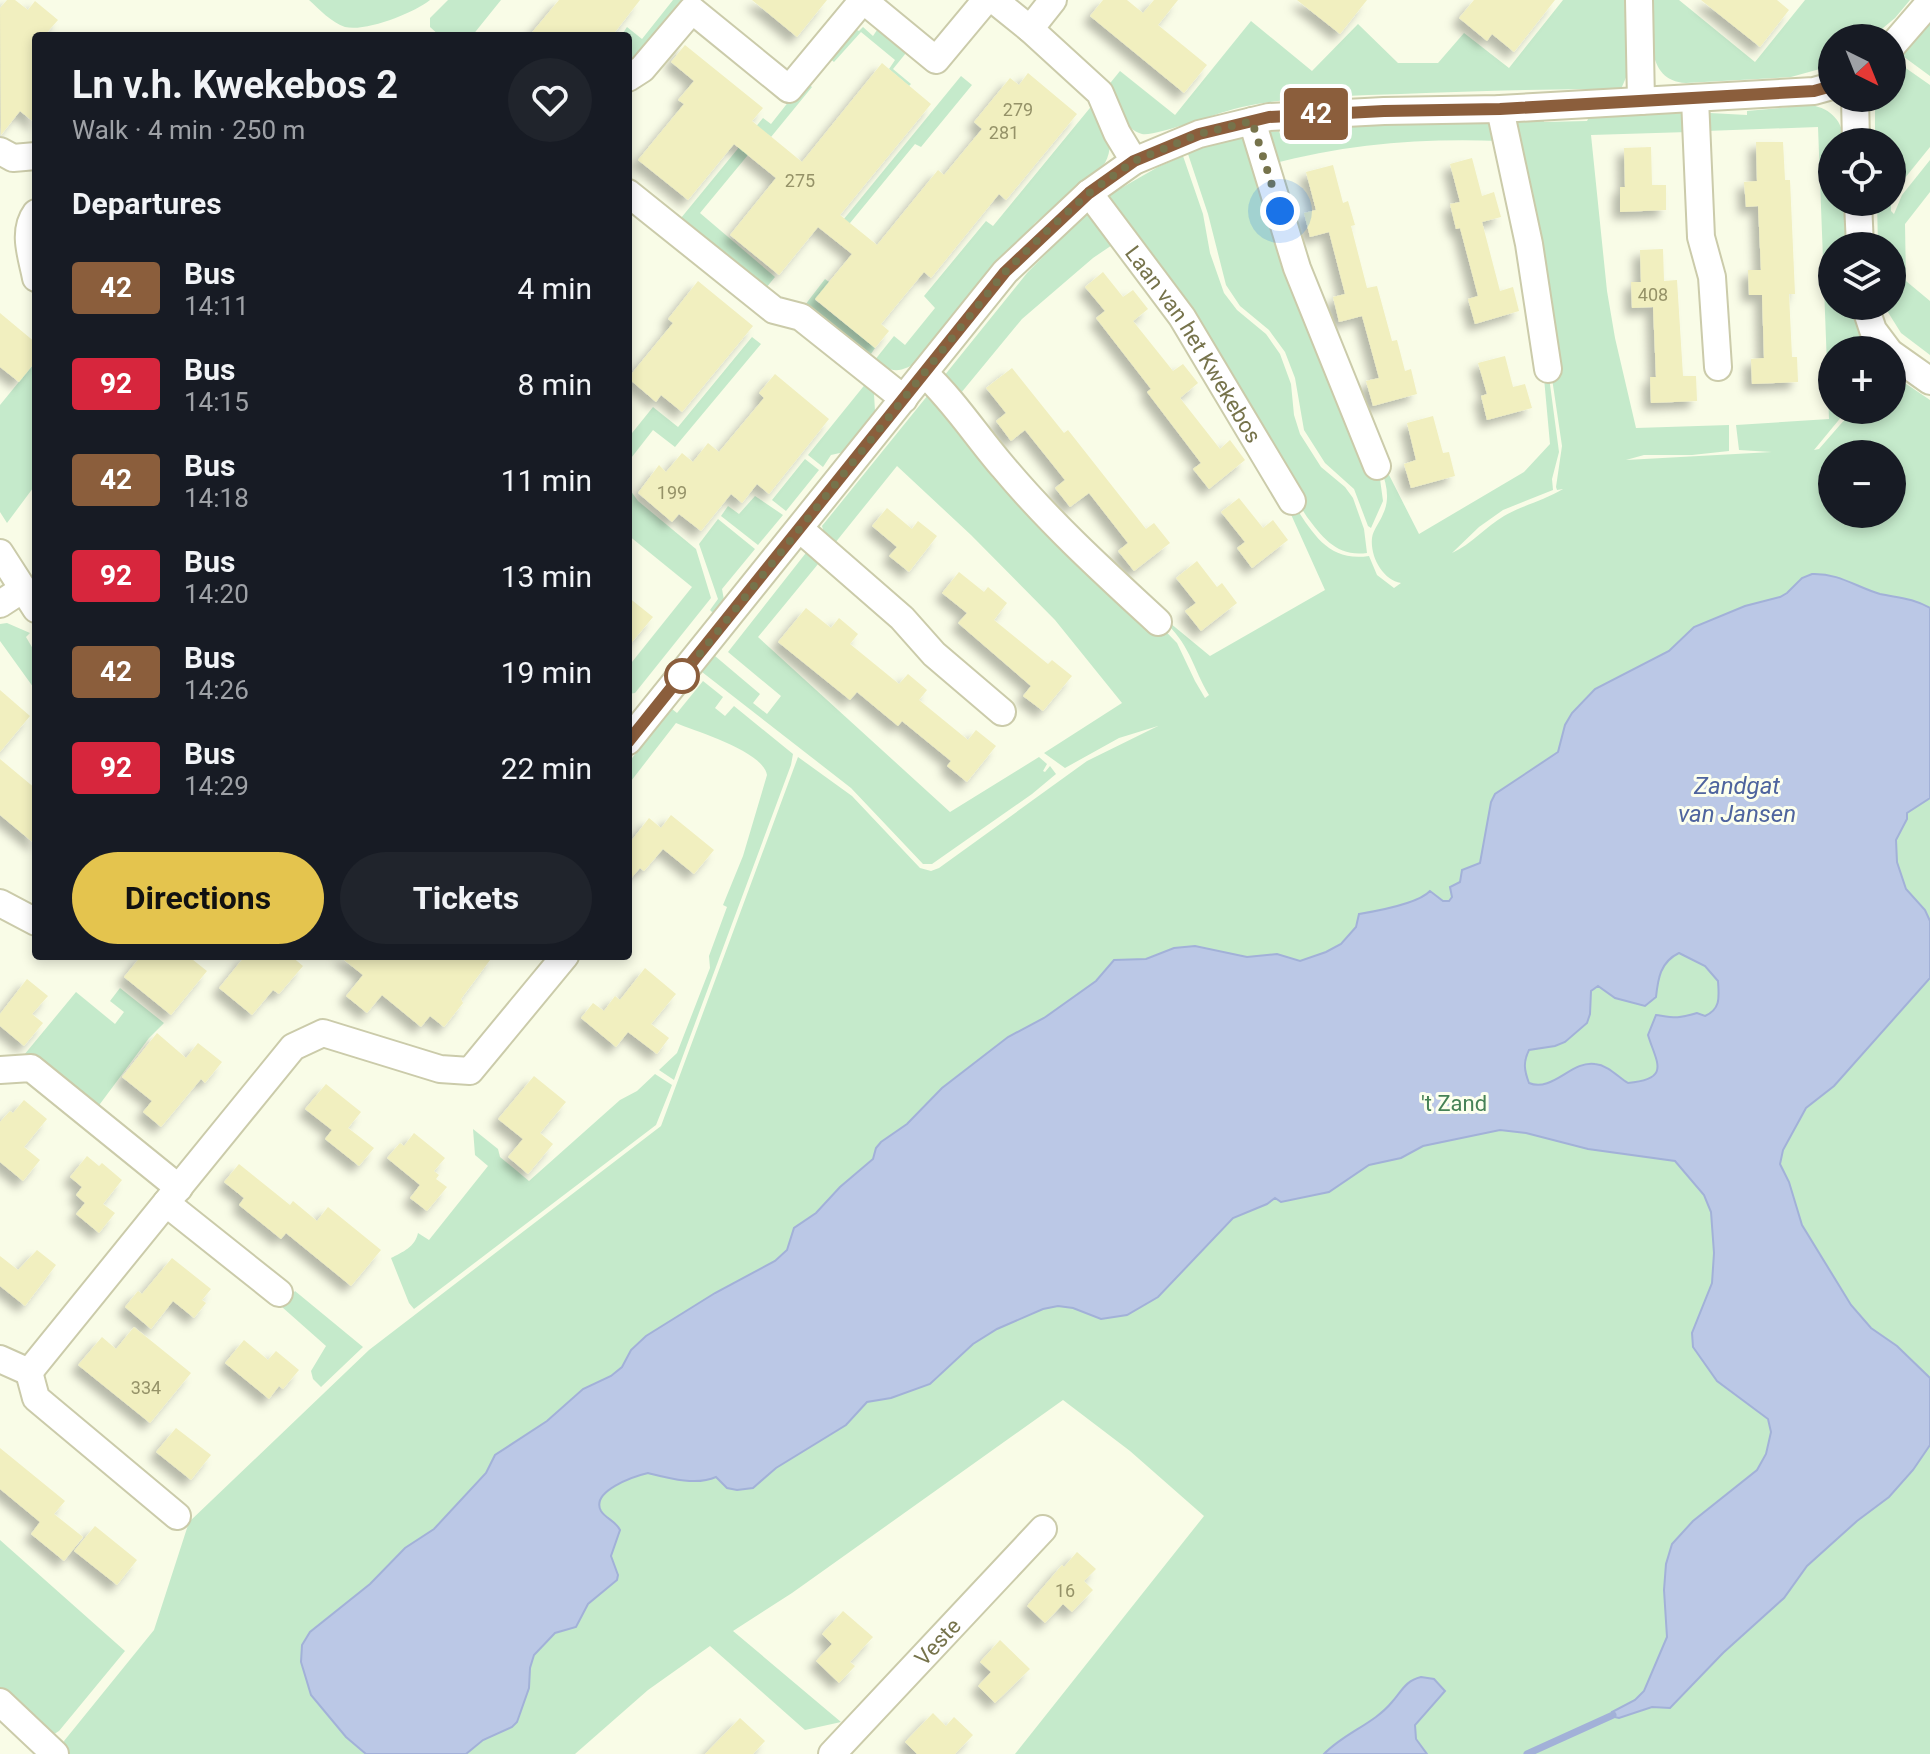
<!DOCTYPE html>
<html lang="en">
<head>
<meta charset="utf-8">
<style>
  body { margin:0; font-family:Roboto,sans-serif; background:#20242c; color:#f1f3f6; height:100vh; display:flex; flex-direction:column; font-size:30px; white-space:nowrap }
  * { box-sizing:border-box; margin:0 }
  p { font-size:26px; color:#9ea1a6 }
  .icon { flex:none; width:44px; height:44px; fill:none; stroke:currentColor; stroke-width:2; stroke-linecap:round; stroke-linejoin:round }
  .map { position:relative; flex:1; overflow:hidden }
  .panel { position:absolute; left:32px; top:32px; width:600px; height:928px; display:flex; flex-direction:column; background:#171b24; border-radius:8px; box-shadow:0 4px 12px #0003 }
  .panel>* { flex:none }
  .badge { padding:0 16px; border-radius:6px; font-size:28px; line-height:52px }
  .needle { width:52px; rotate:137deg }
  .fabs { position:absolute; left:1818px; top:24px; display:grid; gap:16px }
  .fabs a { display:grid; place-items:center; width:88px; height:88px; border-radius:50%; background:#171b24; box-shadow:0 4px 12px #0003; font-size:40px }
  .you { position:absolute; width:40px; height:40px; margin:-20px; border:6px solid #fff; border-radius:50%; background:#1a73e8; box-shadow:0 0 0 12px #1a73e833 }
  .map>.badge { position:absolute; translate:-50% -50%; box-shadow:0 0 0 4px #fff }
  h2 { padding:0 40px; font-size:30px; line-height:72px }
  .round { display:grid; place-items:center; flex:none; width:84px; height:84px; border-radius:42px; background:#20242c }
  .overview { display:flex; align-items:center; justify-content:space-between; height:136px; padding:0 40px }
  h1 { font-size:38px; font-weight:700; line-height:60px }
  .button { display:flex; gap:16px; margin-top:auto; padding:16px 40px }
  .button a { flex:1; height:92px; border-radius:48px; background:#e4c44e; color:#111; font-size:32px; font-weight:700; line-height:92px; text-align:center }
  .button a+a { background:#20242c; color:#f1f3f6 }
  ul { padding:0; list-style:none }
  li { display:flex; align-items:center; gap:24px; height:96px; padding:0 40px }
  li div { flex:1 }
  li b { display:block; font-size:30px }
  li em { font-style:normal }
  li .badge { min-width:88px; font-weight:700; text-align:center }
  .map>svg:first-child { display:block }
</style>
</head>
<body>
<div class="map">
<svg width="1930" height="1754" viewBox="0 0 1930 1754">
  <defs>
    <filter id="shadow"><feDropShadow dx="-7" dy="7" stdDeviation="4" flood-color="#0004"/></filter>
  </defs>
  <rect width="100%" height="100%" fill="#f9fce7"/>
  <path fill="#c5eacb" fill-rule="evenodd" d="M309 0H430C414 13 366 32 345 27 332 23 319 9 309 0Z
    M448 0H501L472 36H440L430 27V18Z
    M673 0H687L632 65 628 62V36H621L627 27 642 39Z
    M1563 0H1632L1631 66 1621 89C1547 89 1474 91 1401 94 1348 96 1294 96 1242 107 1222 111 1155 137 1142 134 1123 129 1115 103 1107 87L1120 71 1175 115 1251 21 1312 71 1358 24 1398 63H1438L1464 33 1509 68Z
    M1650 0H1679L1755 62 1805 0H1910L1895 18 1871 38H1832V65L1827 67 1791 77 1686 83C1644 81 1652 30 1650 0Z
    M1930 23V76L1900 54Z
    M863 27 873 36 877 30 906 53 893 69 911 84 909 86 889 69 895 60 861 32 834 62 828 57 855 29 859 31Z
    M1900 64 1930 85V147L1892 194V142H1875V98H1892V71Z
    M961 76 972 85 921 147 915 144 836 240 830 236Z
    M807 83 812 87 771 137 766 133 700 213 775 277 766 288 681 218 763 118 771 124 797 91Z
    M1094 103C1104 124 1117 140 1105 163L1035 223 920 359C902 374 891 373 874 361L894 336 905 345 935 308 924 296 986 221 993 226Z
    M1811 105C1832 109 1842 121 1845 142H1832V202H1847L1848 246H1832V306H1854L1874 350H1832V410H1847L1814 450 1819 449 1853 410H1892V373L1897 369 1893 375 1930 400V1754H1015L1204 1516 1130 1451 1063 1400 792 1593 733 1631 841 1722 805 1730 710 1646 648 1690 575 1754H69L65 1750 64 1741 154 1630 189 1522 369 1350 661 1126 798 757 852 796 920 868 931 871 939 868 1087 761 1158 726 1119 738 1065 768 1044 753 1122 703 1055 620 971 535 897 466 835 543 824 533 822 526 928 395H935L1177 643 1195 681 1205 698 1209 695C1193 668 1191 648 1168 625L1170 623 1210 656 1325 590 1289 510 1294 505C1314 535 1329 562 1369 556L1377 575 1394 588 1401 583C1383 580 1370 557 1372 538 1373 530 1380 522 1383 514 1390 500 1387 484 1381 470L1386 469 1419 534 1524 472 1550 444 1544 378 1549 377 1559 452 1552 479 1553 490 1503 510 1479 527 1452 553C1472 544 1485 527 1504 516 1523 505 1543 501 1563 489L1557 490 1556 487 1562 446 1514 121 1543 118 1544 122 1587 121 1589 117 1684 113 1688 132 1591 135 1607 291 1615 338 1636 428 1729 425V451L1692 455H1644L1626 460 1772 452 1739 450 1736 425 1829 419 1818 127 1706 131V119L1710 113 1747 115V111ZM1832 454H1892V514H1832Z
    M1488 120 1496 126 1500 141C1422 138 1347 144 1271 164L1267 137 1270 132 1279 131 1280 134 1292 133V130L1298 129Z
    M1245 137 1380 479 1383 501 1371 528 1368 526 1354 489 1325 463 1304 430 1295 378 1285 352 1269 330 1240 306 1226 285 1208 214 1188 154 1211 144Z
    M1183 156 1203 214 1210 253 1224 293 1237 310 1266 334 1280 354 1291 384 1294 415 1300 434 1321 467 1345 487 1353 498 1364 529 1367 553C1337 557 1323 538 1307 517L1109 207V195L1158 167Z
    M1930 160V192L1905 224 1906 281 1930 301V355L1901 333 1886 309 1885 306H1892V246H1878L1877 202H1891V211L1894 214 1902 195Z
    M1086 213 1098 215 1118 241 1093 258 1022 319 956 399 944 376 1027 273Z
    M825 279 829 282 815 300 875 348 869 357 805 305Z
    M752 337 761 344 675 447 653 430 628 462V438L653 407 678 427Z
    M36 361V484L7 523 0 512V405Z
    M867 382 874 394 875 411 844 452 831 455 823 467 808 455Z
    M805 459 819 470 786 511 772 500Z
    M628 487 638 501 696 549 711 598 635 693 628 694V667L692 587 628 535Z
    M755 496 783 515 758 545 721 516 728 506 739 514Z
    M718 519 755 549 722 589 724 600 713 613 710 610 718 599 699 544Z
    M809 549 823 558 758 637 950 812 1039 757 1047 764 1043 771 1045 772 1050 766 1056 774 1032 794 932 864H923L851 788 702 672 715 656 760 694 753 703 767 714 781 696 728 652Z
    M7 623 30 633 26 637 36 654V691L0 641V624Z
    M703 681 723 697 715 708 725 716 734 706 793 754 791 765 674 1080 659 1070 677 1053 710 968 709 956 727 907 723 905 743 856 767 775C763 751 697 732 676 723L628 785V763L672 709 677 713Z
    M120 988 164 1023 149 1038 97 1108 24 1055 76 992 115 1024 124 1012 110 1001Z
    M655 1074 672 1085 656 1125 414 1309 409 1303 391 1258C403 1252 415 1247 418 1233L429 1240 488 1166 475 1155 473 1129 498 1149 500 1157 529 1181 620 1100 637 1091Z
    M295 1291 363 1347 321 1387 313 1379 311 1371 326 1346 282 1307Z
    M0 1540 125 1651 59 1731 51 1736 0 1688Z"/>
  <path fill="#bbc8e6" stroke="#a2b1d8" stroke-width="2" fill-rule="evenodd" d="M1812 574C1839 573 1856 587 1880 594 1899 598 1913 598 1930 608V798L1907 813V819L1896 840 1897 862 1906 889 1925 910 1930 921V978L1834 1086 1806 1108 1783 1150 1780 1164 1789 1182 1802 1225 1851 1305 1871 1328 1897 1346 1930 1378V1445L1913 1470 1889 1497 1857 1521 1807 1566 1784 1598 1723 1653 1670 1708 1652 1707 1619 1718 1614 1717 1612 1712 1635 1700 1644 1691 1667 1637 1664 1590 1666 1564 1672 1544 1693 1521 1757 1470 1766 1454 1771 1432 1768 1419 1717 1381 1693 1347 1692 1333 1712 1283 1714 1253 1711 1212 1704 1195 1675 1161 1588 1149 1526 1133 1500 1130 1423 1146 1401 1158 1369 1165 1329 1192 1281 1202 1275 1198 1267 1204 1233 1218 1158 1297 1127 1315 1101 1319 1073 1308 1058 1306 1043 1309 997 1329 973 1344 930 1384 891 1398 867 1402 846 1425 776 1468 753 1488 737 1490 727 1488 716 1477C696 1486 668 1478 648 1473 635 1476 590 1491 601 1511 606 1519 615 1520 620 1530L611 1556 618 1575 617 1580 588 1604 576 1627 555 1633 534 1655 530 1668 529 1688 517 1722 512 1727 483 1740 466 1754H366L346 1737 311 1695 301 1662 302 1645 310 1632 370 1584 405 1548 434 1529 486 1473 495 1455 547 1421 583 1389 611 1376 622 1367 631 1350 646 1336 715 1293 775 1261 787 1250 794 1228 816 1213 840 1187 873 1159 876 1148 881 1142 907 1124 942 1088 1008 1037 1044 1018 1096 981 1114 960 1146 959 1174 948 1195 946 1247 957 1277 954 1300 961 1326 952 1341 944 1356 927 1359 914C1377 911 1418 904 1430 891L1443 901H1449L1452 897 1450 887 1460 882 1462 870 1480 863 1491 802 1495 794 1558 752 1565 725 1572 713 1595 689 1669 651 1694 627 1745 606 1780 597 1787 593 1802 578ZM1679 953 1705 966 1718 981C1719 997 1721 1009 1705 1016L1697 1013C1676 1019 1676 1018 1656 1015L1648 1035C1656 1062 1672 1079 1628 1083 1618 1077 1608 1065 1595 1064 1572 1060 1552 1093 1529 1083 1524 1070 1523 1062 1529 1050L1555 1046 1565 1042 1587 1023 1590 1014 1591 991 1598 986 1615 998 1645 1006 1656 997C1658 979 1660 962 1679 953Z
    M1421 1677 1434 1679 1445 1691 1415 1725 1416 1739 1427 1754H1324C1344 1733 1374 1724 1392 1702 1402 1691 1405 1681 1421 1677Z"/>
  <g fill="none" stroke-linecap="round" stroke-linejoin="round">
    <path stroke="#a2b1d8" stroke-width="7" d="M1527 1754 1613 1715"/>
  </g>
  <path fill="#f1efbf" filter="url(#shadow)" d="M7 0H15L28 10 35 1 58 20 44 36H36V124L20 111 1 135 0 8Z
    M559 0H640L612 36H529Z
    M752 0H827L797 37Z
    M1103 0H1127L1143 13 1154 0H1178L1158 25 1207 65 1184 93 1090 16Z
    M1297 0H1367L1340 34Z
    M1474 0H1555L1514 52 1492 34 1487 41 1459 18Z
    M1701 0H1777L1789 10 1760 47Z
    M685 45 763 108 752 121 802 162 882 63 931 104 840 215 877 245 938 170 944 175 982 129 974 122 1010 78 1019 85 1028 73 1077 114 1006 200 999 194 931 278 924 272 904 296 881 324 889 331 875 348 815 299 852 254 818 227 779 275 730 235 776 178 734 144 688 200 638 160 684 104 678 100 694 81 671 62Z
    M1756 142H1783L1785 180H1790L1795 294H1789L1792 357H1797L1798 382 1752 384 1751 359 1764 358 1762 295H1749L1748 270H1761L1758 206 1746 207 1744 182 1757 181Z
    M1651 147 1652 185H1666V210L1620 212V187H1625L1624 148Z
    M1472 158 1482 196 1494 192 1501 217 1482 222 1500 291 1513 287 1519 311 1475 324 1468 299 1478 296 1460 228 1456 229 1450 204 1460 202 1450 164Z
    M1333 165 1343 203 1348 201 1355 225 1351 226 1367 288 1377 286 1392 341 1397 340 1405 371 1411 369 1417 394 1373 406 1366 381 1379 378 1362 316 1339 322 1333 297 1345 294 1329 232 1310 237 1304 213 1316 210 1306 172Z
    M1663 249 1664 281 1677 280 1683 376H1696L1697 401 1651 403 1650 377H1656L1653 307 1632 308 1631 282H1641L1640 250Z
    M1103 272 1123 297 1133 290 1148 309 1133 321 1173 371 1183 364 1198 383 1180 398 1220 449 1230 440 1245 460 1209 489 1193 469 1201 463 1147 392 1151 389 1096 318 1105 311 1085 287Z
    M698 281 753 326 682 412 661 395 656 402 628 378 673 323 668 319Z
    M0 313 36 343V361L19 382 0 367Z
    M1505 356 1513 387 1525 384 1532 408 1487 420 1481 396 1487 394 1478 363Z
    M1012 368 1064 433 1068 430 1146 529 1154 523 1170 543 1134 571 1118 551 1128 543 1089 493 1070 507 1055 488 1065 480 1025 430 1011 441 996 421 1006 413 986 388Z
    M775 374 829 419 769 494 757 484 742 503 731 494 701 531 679 514 672 522 638 493 659 465 666 472 682 453 693 462 708 443 719 452 764 398 759 393Z
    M1433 416 1443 453 1449 452 1455 476 1411 488 1404 464 1416 460 1407 423Z
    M1239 498 1263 528 1273 520 1288 540 1252 568 1237 548 1245 542 1221 512Z
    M887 508 912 529 918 521 937 536 909 572 889 556 897 547 872 526Z
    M1197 561 1217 587 1222 583 1237 603 1201 631 1185 611 1196 603 1176 578Z
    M959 572 984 592 988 587 1007 603 994 620 1048 664 1052 660 1072 676 1043 711 1023 696 1031 686 958 623 967 613 942 593Z
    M628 597 653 617 628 647Z
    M806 608 831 628 839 618 858 634 850 644 899 684 908 674 927 690 919 700 968 740 976 730 996 746 967 782 947 766 951 761 902 721 898 726 857 692 850 700 778 642Z
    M0 690 30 716 0 752Z
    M0 759 36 789V845L0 815Z
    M671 815 714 850 694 874 663 849 644 871 640 868 628 882V845L649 818 661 828Z
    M141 956H188L207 971 171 1015 124 977Z
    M245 956H291L303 966 279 994 273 990 252 1015 219 988Z
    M339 956H493L461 999 463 1003 444 1027 430 1016 421 1027 382 995 367 1013 346 996 363 975Z
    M645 968 676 994 651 1024 669 1038 657 1054 628 1032 616 1047 581 1018 593 1003 604 1011 615 996 620 1000Z
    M27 979 48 996 32 1014 43 1023 24 1046 0 1026V1014Z
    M157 1033 186 1058 198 1043 222 1062 205 1083 201 1079 161 1127 143 1112 152 1101 122 1077Z
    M534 1076 566 1102 540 1133 553 1144 528 1174 508 1157 523 1139 498 1119Z
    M326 1084 361 1112 348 1128 374 1148 359 1166 325 1139 332 1130 305 1109Z
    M24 1100 47 1119 24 1147 40 1160 23 1181 0 1162V1122L10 1111 13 1113Z
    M414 1133 445 1158 434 1171 439 1175 436 1179 447 1187 427 1211 410 1198 420 1185 387 1158 400 1143 404 1146Z
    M87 1156 99 1166 102 1163 122 1180 103 1204 115 1213 99 1233 76 1214 85 1203 76 1195 82 1187 70 1177Z
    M239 1164 290 1205 293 1201 317 1221 328 1207 381 1250 351 1286 286 1233 281 1239 239 1205 244 1198 224 1182Z
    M37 1250 56 1265 25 1306 0 1286V1256L18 1270Z
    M172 1258 211 1289 202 1300 206 1303 194 1318 173 1301 151 1329 125 1307 138 1291 142 1294Z
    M134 1327 191 1373 150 1423 78 1365 102 1337 116 1349Z
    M244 1340 268 1360 276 1351 299 1370 283 1389 279 1386 269 1399 225 1363Z
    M176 1428 211 1455 191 1480 156 1452Z
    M0 1448 65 1501 54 1514 83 1537 64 1561 31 1534 40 1522 0 1489Z
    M95 1526 137 1560 117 1585 74 1551Z
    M1077 1552 1096 1569 1084 1581 1093 1590 1072 1612 1063 1604 1045 1623 1027 1606 1062 1565 1064 1567Z
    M843 1611 873 1637 850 1662 855 1666 839 1683 816 1661 832 1644 822 1634Z
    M1000 1640 1030 1669 995 1703 978 1686 991 1672 980 1662Z
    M933 1713 946 1726 954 1717 973 1735 955 1754H917L905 1742Z
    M740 1718 765 1741 753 1754H705Z"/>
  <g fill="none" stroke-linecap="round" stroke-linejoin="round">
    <g stroke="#cbcbaa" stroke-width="30">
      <g id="minor">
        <path d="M994 0 1030 29 1053 0"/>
        <path d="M1639 0 1641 101"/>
        <path d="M1030 29 1100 93 1117 133 1134 161"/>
        <path d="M1892 46 1930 2"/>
        <path d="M628 78 642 69 692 10 789 89 863 0 936 60 986 0"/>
        <path d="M1855 98 1856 142"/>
        <path d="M1695 99 1701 237 1712 277 1718 367"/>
        <path d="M1500 109 1529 244 1548 369"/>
        <path d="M1252 121 1297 268 1377 466"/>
        <path d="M0 151 13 158 36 156"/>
        <path d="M628 193 774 310 801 317 904 399"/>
        <path id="s1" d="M1089 193 1182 317 1292 501"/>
        <path d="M1858 202 1860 246"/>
        <path d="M36 213C22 232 32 257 36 278"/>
        <path d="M1865 306 1873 330 1888 350"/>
        <path d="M1892 354 1930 381"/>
        <path d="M924 373C955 402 977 437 1004 468 1051 524 1105 573 1158 622"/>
        <path d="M801 530 902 618 934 654 1002 712"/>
        <path d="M0 553 36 609"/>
        <path d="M0 604 23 589"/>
        <path d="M628 741 1005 272 1089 193 1134 161 1199 134 1269 117 1384 111 1500 109 1814 91 1832 86"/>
        <path d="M0 903 36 922"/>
        <path d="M0 1070 31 1068 179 1188"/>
        <path d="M279 1293 166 1203 293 1047 323 1033 440 1069 470 1071 565 956"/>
        <path d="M0 1359 29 1372 166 1203"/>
        <path d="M29 1372 36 1398 177 1516"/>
        <path d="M0 1702 55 1754"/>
        <path id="s2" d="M832 1754 1043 1529"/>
      </g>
    </g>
    <use href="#minor" stroke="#fff" stroke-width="26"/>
  </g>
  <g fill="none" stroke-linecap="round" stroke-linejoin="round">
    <g stroke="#fff" stroke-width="18">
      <path id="line" d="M628 742 1005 272 1089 193 1134 161 1199 134 1269 117 1384 111 1500 109 1814 91 1832 86"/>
    </g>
    <use href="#line" stroke="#8b5e3c" stroke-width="12"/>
    <path stroke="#76734b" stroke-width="8" stroke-dasharray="0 14.4" d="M682 676 1005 272 1050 228 1089 193 1134 161 1199 134 1252 121 1280 211"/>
  </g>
  <circle fill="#fff" stroke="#8b5e3c" stroke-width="4" cx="682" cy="676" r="16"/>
  <g text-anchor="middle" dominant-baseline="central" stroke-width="6" stroke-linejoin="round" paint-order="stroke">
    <g font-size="18" fill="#959268">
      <text x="1018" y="109">279</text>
      <text x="1004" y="132">281</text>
      <text x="800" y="180">275</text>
      <text x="1653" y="294">408</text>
      <text x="672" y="492">199</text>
      <text x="146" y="1387">334</text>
      <text x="1065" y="1590">16</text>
    </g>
    <g font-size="22" fill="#76734b" stroke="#fcffee">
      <text stroke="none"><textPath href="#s1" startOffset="184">Laan van het Kwekebos</textPath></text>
      <text stroke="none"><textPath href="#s2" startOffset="154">Veste</textPath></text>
    </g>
    <g font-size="22" fill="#468256" stroke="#fcffee">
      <text x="1454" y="1103">'t Zand</text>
    </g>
    <g font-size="24" font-style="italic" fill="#4e649e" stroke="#fcffee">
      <text x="1737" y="786">Zandgat<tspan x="1737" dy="28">van Jansen</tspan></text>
    </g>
  </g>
</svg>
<div class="fabs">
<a><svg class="needle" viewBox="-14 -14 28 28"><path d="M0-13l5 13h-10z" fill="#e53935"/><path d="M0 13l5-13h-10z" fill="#9ea1a6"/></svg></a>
<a><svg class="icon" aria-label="locate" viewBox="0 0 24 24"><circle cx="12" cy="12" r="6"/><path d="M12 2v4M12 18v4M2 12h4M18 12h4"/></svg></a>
<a><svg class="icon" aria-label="layers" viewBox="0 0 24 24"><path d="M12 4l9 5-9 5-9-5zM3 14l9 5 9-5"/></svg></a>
<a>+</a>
<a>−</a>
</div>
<div class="you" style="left:1280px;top:211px"></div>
<b class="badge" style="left:1316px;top:114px;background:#8b5e3c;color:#fff">42</b>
<section class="panel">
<div class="overview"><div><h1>Ln v.h. Kwekebos 2</h1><p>Walk · 4 min · 250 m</p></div><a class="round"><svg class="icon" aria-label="heart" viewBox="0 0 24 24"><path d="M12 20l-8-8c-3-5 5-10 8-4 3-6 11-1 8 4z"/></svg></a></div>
<h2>Departures</h2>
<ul>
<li><span class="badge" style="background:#8b5e3c;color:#fff">42</span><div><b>Bus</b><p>14:11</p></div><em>4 min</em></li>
<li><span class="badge" style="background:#d7263d;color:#fff">92</span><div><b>Bus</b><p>14:15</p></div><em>8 min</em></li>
<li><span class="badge" style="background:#8b5e3c;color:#fff">42</span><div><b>Bus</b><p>14:18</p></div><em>11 min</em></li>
<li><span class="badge" style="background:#d7263d;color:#fff">92</span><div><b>Bus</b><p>14:20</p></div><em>13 min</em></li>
<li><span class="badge" style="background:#8b5e3c;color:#fff">42</span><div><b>Bus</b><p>14:26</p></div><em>19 min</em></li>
<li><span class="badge" style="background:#d7263d;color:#fff">92</span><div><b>Bus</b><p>14:29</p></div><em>22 min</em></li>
</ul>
<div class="button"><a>Directions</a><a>Tickets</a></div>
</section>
</div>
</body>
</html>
